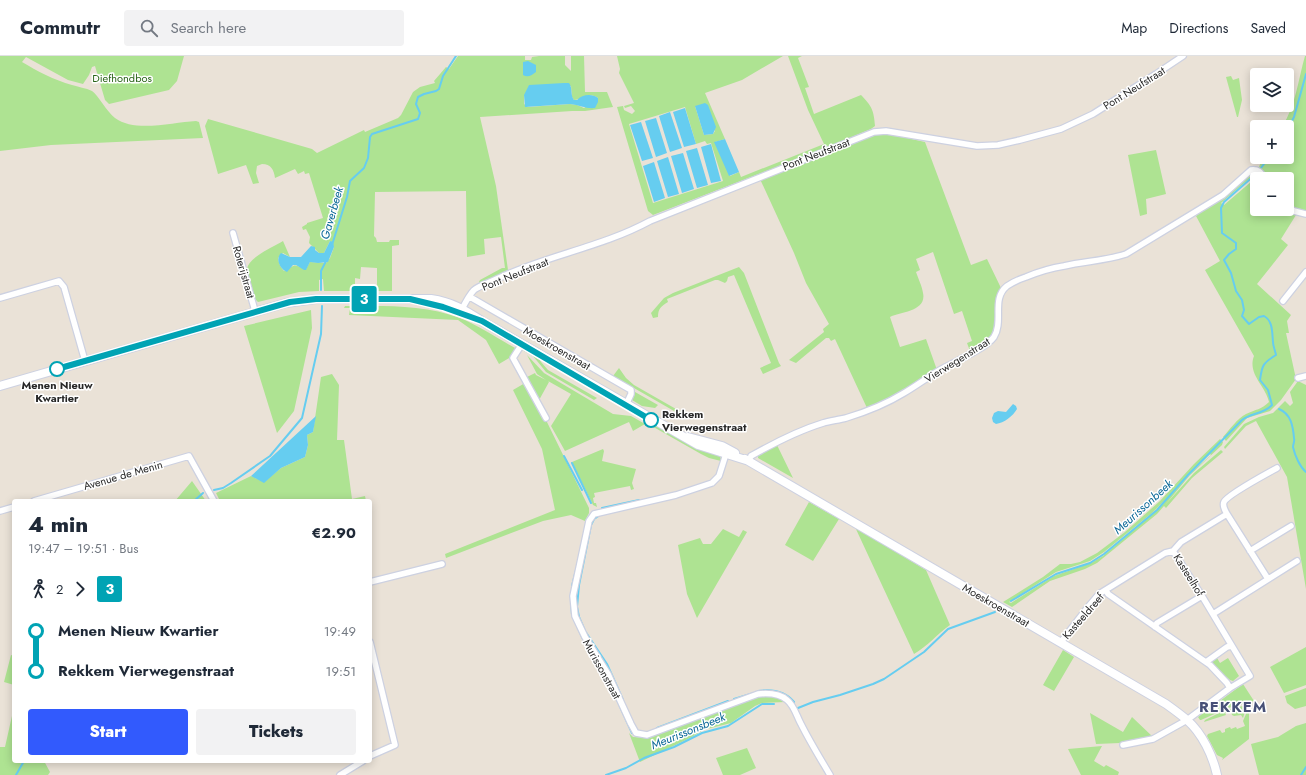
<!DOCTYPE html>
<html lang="en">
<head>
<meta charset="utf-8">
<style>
  body { margin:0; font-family:Jost,sans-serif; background:#f2f2f3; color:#1f2937; height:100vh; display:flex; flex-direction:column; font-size:15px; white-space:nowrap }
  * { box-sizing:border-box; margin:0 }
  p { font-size:13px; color:#747a83 }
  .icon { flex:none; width:22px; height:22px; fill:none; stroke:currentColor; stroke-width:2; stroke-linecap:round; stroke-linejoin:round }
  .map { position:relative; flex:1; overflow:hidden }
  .drawer { position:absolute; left:12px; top:443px; width:360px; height:264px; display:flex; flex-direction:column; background:#fff; border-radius:4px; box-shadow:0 2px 10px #0003 }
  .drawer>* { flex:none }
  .badge { padding:0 8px; border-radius:3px; font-size:14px; line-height:26px }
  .fabs { position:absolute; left:1250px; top:12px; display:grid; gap:8px }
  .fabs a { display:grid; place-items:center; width:44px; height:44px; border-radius:4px; background:#fff; box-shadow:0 2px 10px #0003; font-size:20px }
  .map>.badge { position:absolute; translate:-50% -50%; box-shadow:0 0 0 2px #fff }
  .legs { display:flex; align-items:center; gap:6px; height:44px; padding:0 16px; font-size:13px }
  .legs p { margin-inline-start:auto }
  .headline { display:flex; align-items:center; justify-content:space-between; height:68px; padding:0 16px }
  h1 { font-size:22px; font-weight:800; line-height:30px }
  .cta { display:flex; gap:8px; margin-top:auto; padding:8px 16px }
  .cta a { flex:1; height:46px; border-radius:4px; background:#325afd; color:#fff; font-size:16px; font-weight:800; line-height:46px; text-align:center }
  .cta a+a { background:#f2f2f3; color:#1f2937 }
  ul { padding:0 16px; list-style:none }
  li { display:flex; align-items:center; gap:14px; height:40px; font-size:15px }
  li i { display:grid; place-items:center; width:6px; height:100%; margin:0 5px; background:currentColor }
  li i::after { content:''; width:10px; height:10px; margin:-5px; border:3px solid; border-radius:50%; background:#fff }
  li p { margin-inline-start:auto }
  li:first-child i { background:linear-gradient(#0000 50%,currentColor 0) }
  li:last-child i { background:linear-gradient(currentColor 50%,#0000 0) }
  header { display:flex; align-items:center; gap:24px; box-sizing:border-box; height:56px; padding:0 20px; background:#fff; border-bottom:1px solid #e0e1e3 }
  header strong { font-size:19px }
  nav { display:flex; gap:22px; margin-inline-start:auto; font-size:14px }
  .search { width:280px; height:36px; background:#f2f2f3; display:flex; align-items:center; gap:10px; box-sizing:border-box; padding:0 14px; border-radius:4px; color:#747a83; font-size:15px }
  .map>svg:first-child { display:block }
</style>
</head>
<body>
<header>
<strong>Commutr</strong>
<div class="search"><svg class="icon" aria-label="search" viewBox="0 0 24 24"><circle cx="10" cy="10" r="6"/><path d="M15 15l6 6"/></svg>Search here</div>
<nav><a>Map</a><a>Directions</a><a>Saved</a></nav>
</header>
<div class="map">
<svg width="1306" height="719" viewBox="0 0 1306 719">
  <rect width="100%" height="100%" fill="#eae2d7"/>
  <path fill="#aee392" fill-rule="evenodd" d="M0 0H184L177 25 169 34 109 48 105 44 95 10 92 11 89 19 83 28 68 24 26 1 22 6C37 15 54 24 72 29 78 31 86 32 92 35 98 39 107 56 115 62 135 77 173 66 196 65L199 66 203 82 51 89 0 95Z
    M458 0H525V4H531L532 1 539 0H565V9L571 15V0H584L585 36H607L613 51 585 55H572L480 61 496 130 508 214 480 229 479 226 480 224 502 212H505L501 181 484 183 485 198 467 201 466 135 375 136 374 180 376 182 377 186H389L390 184H399V189L392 190V235H377V212L361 211 360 223 355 222V235H324L323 223 319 224V235L299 236 258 246 254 242C252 234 246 223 247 214 247 202 273 191 283 185L290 201 283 197 278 202C279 208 280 210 284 215 298 208 291 208 306 213L310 206 326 207 330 202 334 191 330 185 324 197H319L309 187 310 181 306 173 303 174 302 171 307 168V167L323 162 309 117 305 118 304 115 298 118 295 113 275 122C274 114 271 108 262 108L257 110 256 117 259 127 253 128 246 109 218 118 205 70 208 63 312 93 317 97 364 74 365 76 398 62 401 59 413 36 420 31 435 27 434 25 446 11 449 13ZM571 30 572 41 574 44C583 43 589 35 598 42L584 52 577 49 570 48 528 51 524 48V39Z
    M617 0H783L742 24 705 37 725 83 715 86 730 120 739 116 741 121 824 88 808 54 788 0H802L798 2 809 31 805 32 814 58 861 39C872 50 874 55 875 70L871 73 826 92 653 159 648 155 617 51 623 50 624 54 632 58 635 55 631 50 625 52 624 50 634 47 619 17 620 13ZM695 50 715 75 713 78 704 79ZM685 51 696 88 705 85 707 88 711 87 723 125 653 147 629 68Z
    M1305 0H1306V156L1303 160 1296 159 1281 183 1288 189 1257 228 1291 259 1287 265 1289 277H1286L1296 323 1281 344 1270 355 1247 362 1226 385 1223 381C1230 373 1237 363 1246 358 1256 353 1261 354 1269 346 1266 330 1247 318 1254 300L1205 214 1220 205 1196 160 1203 153 1251 117 1254 116 1256 117 1221 147 1224 149 1259 119V111L1263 101H1287V71H1282C1296 49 1298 24 1305 0ZM1257 123H1287V153H1257Z
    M1231 20 1233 24 1239 22 1242 44 1238 61H1237L1226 21Z
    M885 77 925 86 971 209 987 203 1001 232C991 250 1003 270 986 285 982 289 975 292 970 295L967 287 972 285 962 255 954 258 933 196 916 203 920 214 916 216C918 222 922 230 923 237 927 255 901 256 890 261L900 291 926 283 937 314 903 335 867 352 835 283 831 285 829 282H826L796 307 789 304 824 276 823 273 829 268 806 227 794 197 760 123 866 81Z
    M1156 94 1166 138 1146 143 1147 158 1140 160 1128 99Z
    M739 211 744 217 779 307 781 310 763 318 760 312 771 307 734 219 728 221 727 225 725 227 718 224H715L667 243 668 246C661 250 658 253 658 261L653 262 651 257 664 242 673 237Z
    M345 250C384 250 423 248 460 262 480 270 498 283 517 293L511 301 499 308 486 284 458 264 349 259 350 252H344Z
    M311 254 312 272 294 355 277 377 244 270Z
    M524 293 539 302 541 306 548 314 597 342 594 344 546 316 533 300 522 294Z
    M527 299 544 317 608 355 613 358 631 360 645 368 633 375 629 366 565 395 551 370 571 338 548 325 549 326 538 346 525 322 535 317 536 319 546 324 537 318Z
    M619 312 626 322 634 329 683 357 681 359 613 320Z
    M332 318 339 329 337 384H344L352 443 365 440 366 445H220L216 437 251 420 264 426 281 412 305 401 308 389 307 379 313 376 321 321Z
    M1298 325 1306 329V533L1287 421 1256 365 1246 370 1225 393 1224 391 1244 368 1259 361 1273 357 1285 345 1290 350 1293 347 1290 336Z
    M525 327 545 362 589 452V457L585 465 571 459 543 465 446 502 445 498 555 454 542 393 513 334Z
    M635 336 658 349 655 352 642 350 632 344Z
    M651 367 692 389 717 398 721 402V405L709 402 701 398 650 369Z
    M1220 383 1223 386 1222 389 1190 419 1165 449 1194 417 1221 394 1223 396 1192 422 1166 452 1164 450 1157 458 1097 507 1085 513 1050 525 1012 551 1003 546 1043 521 1060 508H1071L1080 506 1097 497 1125 476 1160 445 1194 408ZM1210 398 1211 399 1193 415 1157 454 1103 500 1091 507 1054 520 1011 547 1009 546 1056 516 1090 505 1104 496 1152 457 1169 440 1193 413Z
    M777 389 793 422 758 402V400Z
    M603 393 604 395 602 405 636 413 632 427 634 433 631 434 630 430 594 437 595 441 593 442 594 447H596L597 451 593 449 572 406Z
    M192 425 206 445H175Z
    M809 446 839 463 813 505 785 489Z
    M855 471 926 514 950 569C937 578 928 590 914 598Z
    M723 473 739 481 743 474 747 476 697 562 687 538 678 489 700 482 703 488H711Z
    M1306 591V629L1284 637 1270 611Z
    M1063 594 1074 601 1054 635 1043 629Z
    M11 599 14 600V629L4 626Z
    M1217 602 1220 607 1228 602 1239 620 1233 625 1230 624 1213 609V604Z
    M1243 628 1254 645 1228 652 1201 664H1200L1198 661Z
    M1306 632V650L1295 653 1287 647 1285 640Z
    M762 640 779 642 785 646 762 647 755 650 731 667 703 674 692 681 640 706 629 677 633 681 649 682 753 642Z
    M1247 649 1243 662 1241 659 1234 660 1232 659 1231 655 1225 657 1226 659 1204 666 1205 664 1223 655Z
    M14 651V705H44L50 716 48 719H0V691H5Z
    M1249 651V683L1222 704 1223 702 1217 699 1207 680 1208 678 1220 674 1222 677 1225 676V673L1230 671 1231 673 1236 671 1237 673 1245 670 1243 665Z
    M1090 657 1123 676 1132 661 1153 681 1120 687 1096 688Z
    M1306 667V719H1259L1251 688 1278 681 1296 670Z
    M1102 690 1094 705 1104 711 1106 709 1119 716 1118 719H1081L1068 693Z
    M747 692 756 712 740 719H723L716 702Z"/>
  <path fill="#66cdf0" d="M528 5 536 9V16C532 19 528 22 523 19V6Z
    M564 27H569C573 32 570 39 574 44H577C582 39 591 37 598 42V46L595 52C586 53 580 49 570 48L525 51 524 39 529 29Z
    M705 47 708 49 716 71 713 78 704 79 695 50Z
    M685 52 696 88 684 91 673 56Z
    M670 56 682 92 670 96 659 60Z
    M656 62 667 97 656 101 645 65Z
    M641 66 653 102 642 105 630 69Z
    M725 83 739 116 729 120 714 86Z
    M711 88 721 125 711 127 701 91Z
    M697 92 708 129 697 132 686 95Z
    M683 97 694 133 682 137 671 100Z
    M668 101 679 138 668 141 657 105Z
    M654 106 665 142 654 146 643 110Z
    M330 185 333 186 334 191 328 206 318 207 310 206 306 214H304L296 209H293L287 216C280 213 275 203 281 197L290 201H301L311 190 315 191V194L319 197H324Z
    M1013 348 1016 350 1017 353C1013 360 1004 367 996 368L993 366 992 362 994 357 998 355 1006 356Z
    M316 360 313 376 307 379 308 389 305 401 281 412 264 427 251 420Z"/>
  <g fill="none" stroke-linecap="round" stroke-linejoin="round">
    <path stroke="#66cdf0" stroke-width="2" d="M1287 74 1294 61 1306 18
      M1261 112 1269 101
      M332 189 347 141 350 125 364 112 368 102 370 81 372 78 418 63 420 57 416 48 418 41 424 38 436 35 439 33 443 20 456 0
      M321 234V215L326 205
      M1279 353C1291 358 1293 370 1294 382 1295 385 1293 388 1293 391 1295 400 1300 411 1306 416
      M564 400 582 434
      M572 407 591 447
      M214 434 223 432 231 427 270 400 302 362 321 278 322 250
      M194 445 203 437
      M602 452 639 444
      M600 459 594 463 591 469 579 529 577 551 579 561 585 575 607 608 623 644
      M572 530 576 514
      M571 542 572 559 583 583
      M1011 545 1056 518 1090 507 1104 498 1157 454 1188 419 1242 364C1251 357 1264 358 1272 349L1268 334 1260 324C1262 309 1263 307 1276 299 1275 294 1273 290 1273 286 1272 276 1273 265 1264 260L1259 261 1249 268 1242 260 1244 254 1242 244 1236 235 1231 217 1224 204 1229 198 1236 193V187L1222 177 1221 152 1224 146 1256 118
      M758 635C772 633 785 635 794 646
      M614 637 632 677
      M734 643 754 637
      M798 652 813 646 840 639 873 628 884 623 924 596 948 573 995 556
      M657 672 728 645
      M16 719 24 705
      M606 719 626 712 644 702 674 691 702 677 728 670 762 648H774
      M1301 719 1306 711"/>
    <g stroke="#cdd1e1" stroke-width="8">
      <path id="minor" d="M1287 151 1294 155 1306 158
        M233 177 255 255
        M470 241 631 334V338L626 349
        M0 242 59 225 64 231 85 305
        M1283 245 1306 216
        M461 255C464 249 469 239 474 234 480 229 492 226 499 222 548 199 602 191 650 165L874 76 886 75 977 90 998 89 1020 84 1061 73 1093 58 1156 18 1183 0
        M522 288 513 302 546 362
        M1298 322 1306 320
        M726 398 719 420 712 427 676 439 594 458 589 465 573 540 575 560 585 581 608 618 631 668 636 677 647 679 758 638C768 637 779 637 787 644 794 649 797 661 801 668 810 686 820 702 830 719
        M749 405 751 400C774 387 797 375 823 367 830 365 838 364 846 362 866 356 886 348 904 337 916 330 928 321 940 314 954 306 985 293 994 281 1004 265 991 243 1007 230 1013 226 1020 223 1026 221 1038 216 1051 212 1064 210 1085 205 1105 205 1126 198L1223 139 1251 114C1259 113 1261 117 1265 123
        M34 445 189 400 214 445
        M0 455 14 451
        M1173 495 1181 486 1227 458
        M1250 495 1291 470
        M1268 523 1227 458C1225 454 1222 450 1224 446 1227 439 1268 417 1277 412
        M370 526 442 508
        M1106 534 1108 538 1210 609 1227 627 1230 632
        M1213 558 1297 505
        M1155 571 1157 567 1202 540
        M370 586 395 689 370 700
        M1061 586 1088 551 1099 538 1165 497 1173 495
        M1206 606 1227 591 1231 590
        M1123 689 1153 683 1187 664 1230 632 1250 620 1202 540 1173 495
        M340 719 363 705"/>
    </g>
    <g stroke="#cdd1e1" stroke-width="10">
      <path id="secondary" d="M0 330 286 247 316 243H431C452 246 465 254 482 265L698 389 749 405
        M688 381 722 390 735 397
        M745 403 1166 648C1173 653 1180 658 1187 664 1202 677 1213 700 1217 719"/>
    </g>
    <use href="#minor" stroke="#fff" stroke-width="5.5"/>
    <use href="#secondary" stroke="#fff" stroke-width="8"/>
  </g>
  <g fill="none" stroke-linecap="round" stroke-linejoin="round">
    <g stroke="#fff" stroke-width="9">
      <path id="line-1" d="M57 313 290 246 316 243H410L443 251 482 265 651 364"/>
    </g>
    <use href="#line-1" stroke="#00a3b4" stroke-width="6"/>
  </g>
  <g fill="#fff" stroke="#00a3b4" stroke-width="2">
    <circle cx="57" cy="313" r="7"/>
    <circle cx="651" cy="364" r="7"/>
  </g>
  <g text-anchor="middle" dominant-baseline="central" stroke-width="3" stroke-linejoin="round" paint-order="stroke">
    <g font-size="11" fill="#286317" stroke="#fff">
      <text x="122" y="22">Diefhondbos</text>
    </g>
    <g font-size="11" fill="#272727" stroke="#fff">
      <text transform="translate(1134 32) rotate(-32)">Pont Neufstraat</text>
      <text transform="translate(816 98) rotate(-21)">Pont Neufstraat</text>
      <text transform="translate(244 216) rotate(74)">Roterijstraat</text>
      <text transform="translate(515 218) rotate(-22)">Pont Neufstraat</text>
      <text transform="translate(557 292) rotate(30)">Moeskroenstraat</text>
      <text transform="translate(957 304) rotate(-32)">Vierwegenstraat</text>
      <text transform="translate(123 419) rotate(-16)">Avenue de Menin</text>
      <text transform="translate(1189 519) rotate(58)">Kasteelhof</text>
      <text transform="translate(996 549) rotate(30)">Moeskroenstraat</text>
      <text transform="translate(1083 560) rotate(-49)">Kasteeldreef</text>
      <text transform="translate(602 613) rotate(61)">Murissonstraat</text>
    </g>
    <g font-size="11" font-weight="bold" fill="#272727" stroke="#fff">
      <text x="57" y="329">Menen Nieuw<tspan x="57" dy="13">Kwartier</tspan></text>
      <text x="662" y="358" text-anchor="start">Rekkem<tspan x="662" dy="13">Vierwegenstraat</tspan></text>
    </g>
    <g font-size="12" font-style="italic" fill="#0b6897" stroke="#fff">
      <text transform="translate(332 157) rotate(-74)">Gaverbeek</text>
      <text transform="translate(1143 451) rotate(-42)">Meurissonbeek</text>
      <text transform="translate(688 675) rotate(-22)">Meurissonsbeek</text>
    </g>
    <g font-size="15" font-weight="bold" letter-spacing="1" fill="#475077" stroke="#fff">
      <text x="1233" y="651">REKKEM</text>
    </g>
  </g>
</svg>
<div class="fabs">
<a><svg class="icon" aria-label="layers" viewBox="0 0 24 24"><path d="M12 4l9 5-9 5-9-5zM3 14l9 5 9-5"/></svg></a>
<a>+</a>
<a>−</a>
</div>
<b class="badge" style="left:364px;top:243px;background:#00a3b4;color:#fff">3</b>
<section class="drawer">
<div class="headline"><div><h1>4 min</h1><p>19:47 – 19:51 · Bus</p></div><b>€2.90</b></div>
<div class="legs"><svg class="icon" aria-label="walk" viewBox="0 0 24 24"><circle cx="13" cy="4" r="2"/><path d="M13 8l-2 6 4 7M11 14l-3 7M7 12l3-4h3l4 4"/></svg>2<svg class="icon" aria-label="forward" viewBox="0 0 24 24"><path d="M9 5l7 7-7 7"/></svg><b class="badge" style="background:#00a3b4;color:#fff">3</b></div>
<ul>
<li><i style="color:#00a3b4"></i><b>Menen Nieuw Kwartier</b><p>19:49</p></li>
<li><i style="color:#00a3b4"></i><b>Rekkem Vierwegenstraat</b><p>19:51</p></li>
</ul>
<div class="cta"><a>Start</a><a>Tickets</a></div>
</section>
</div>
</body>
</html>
